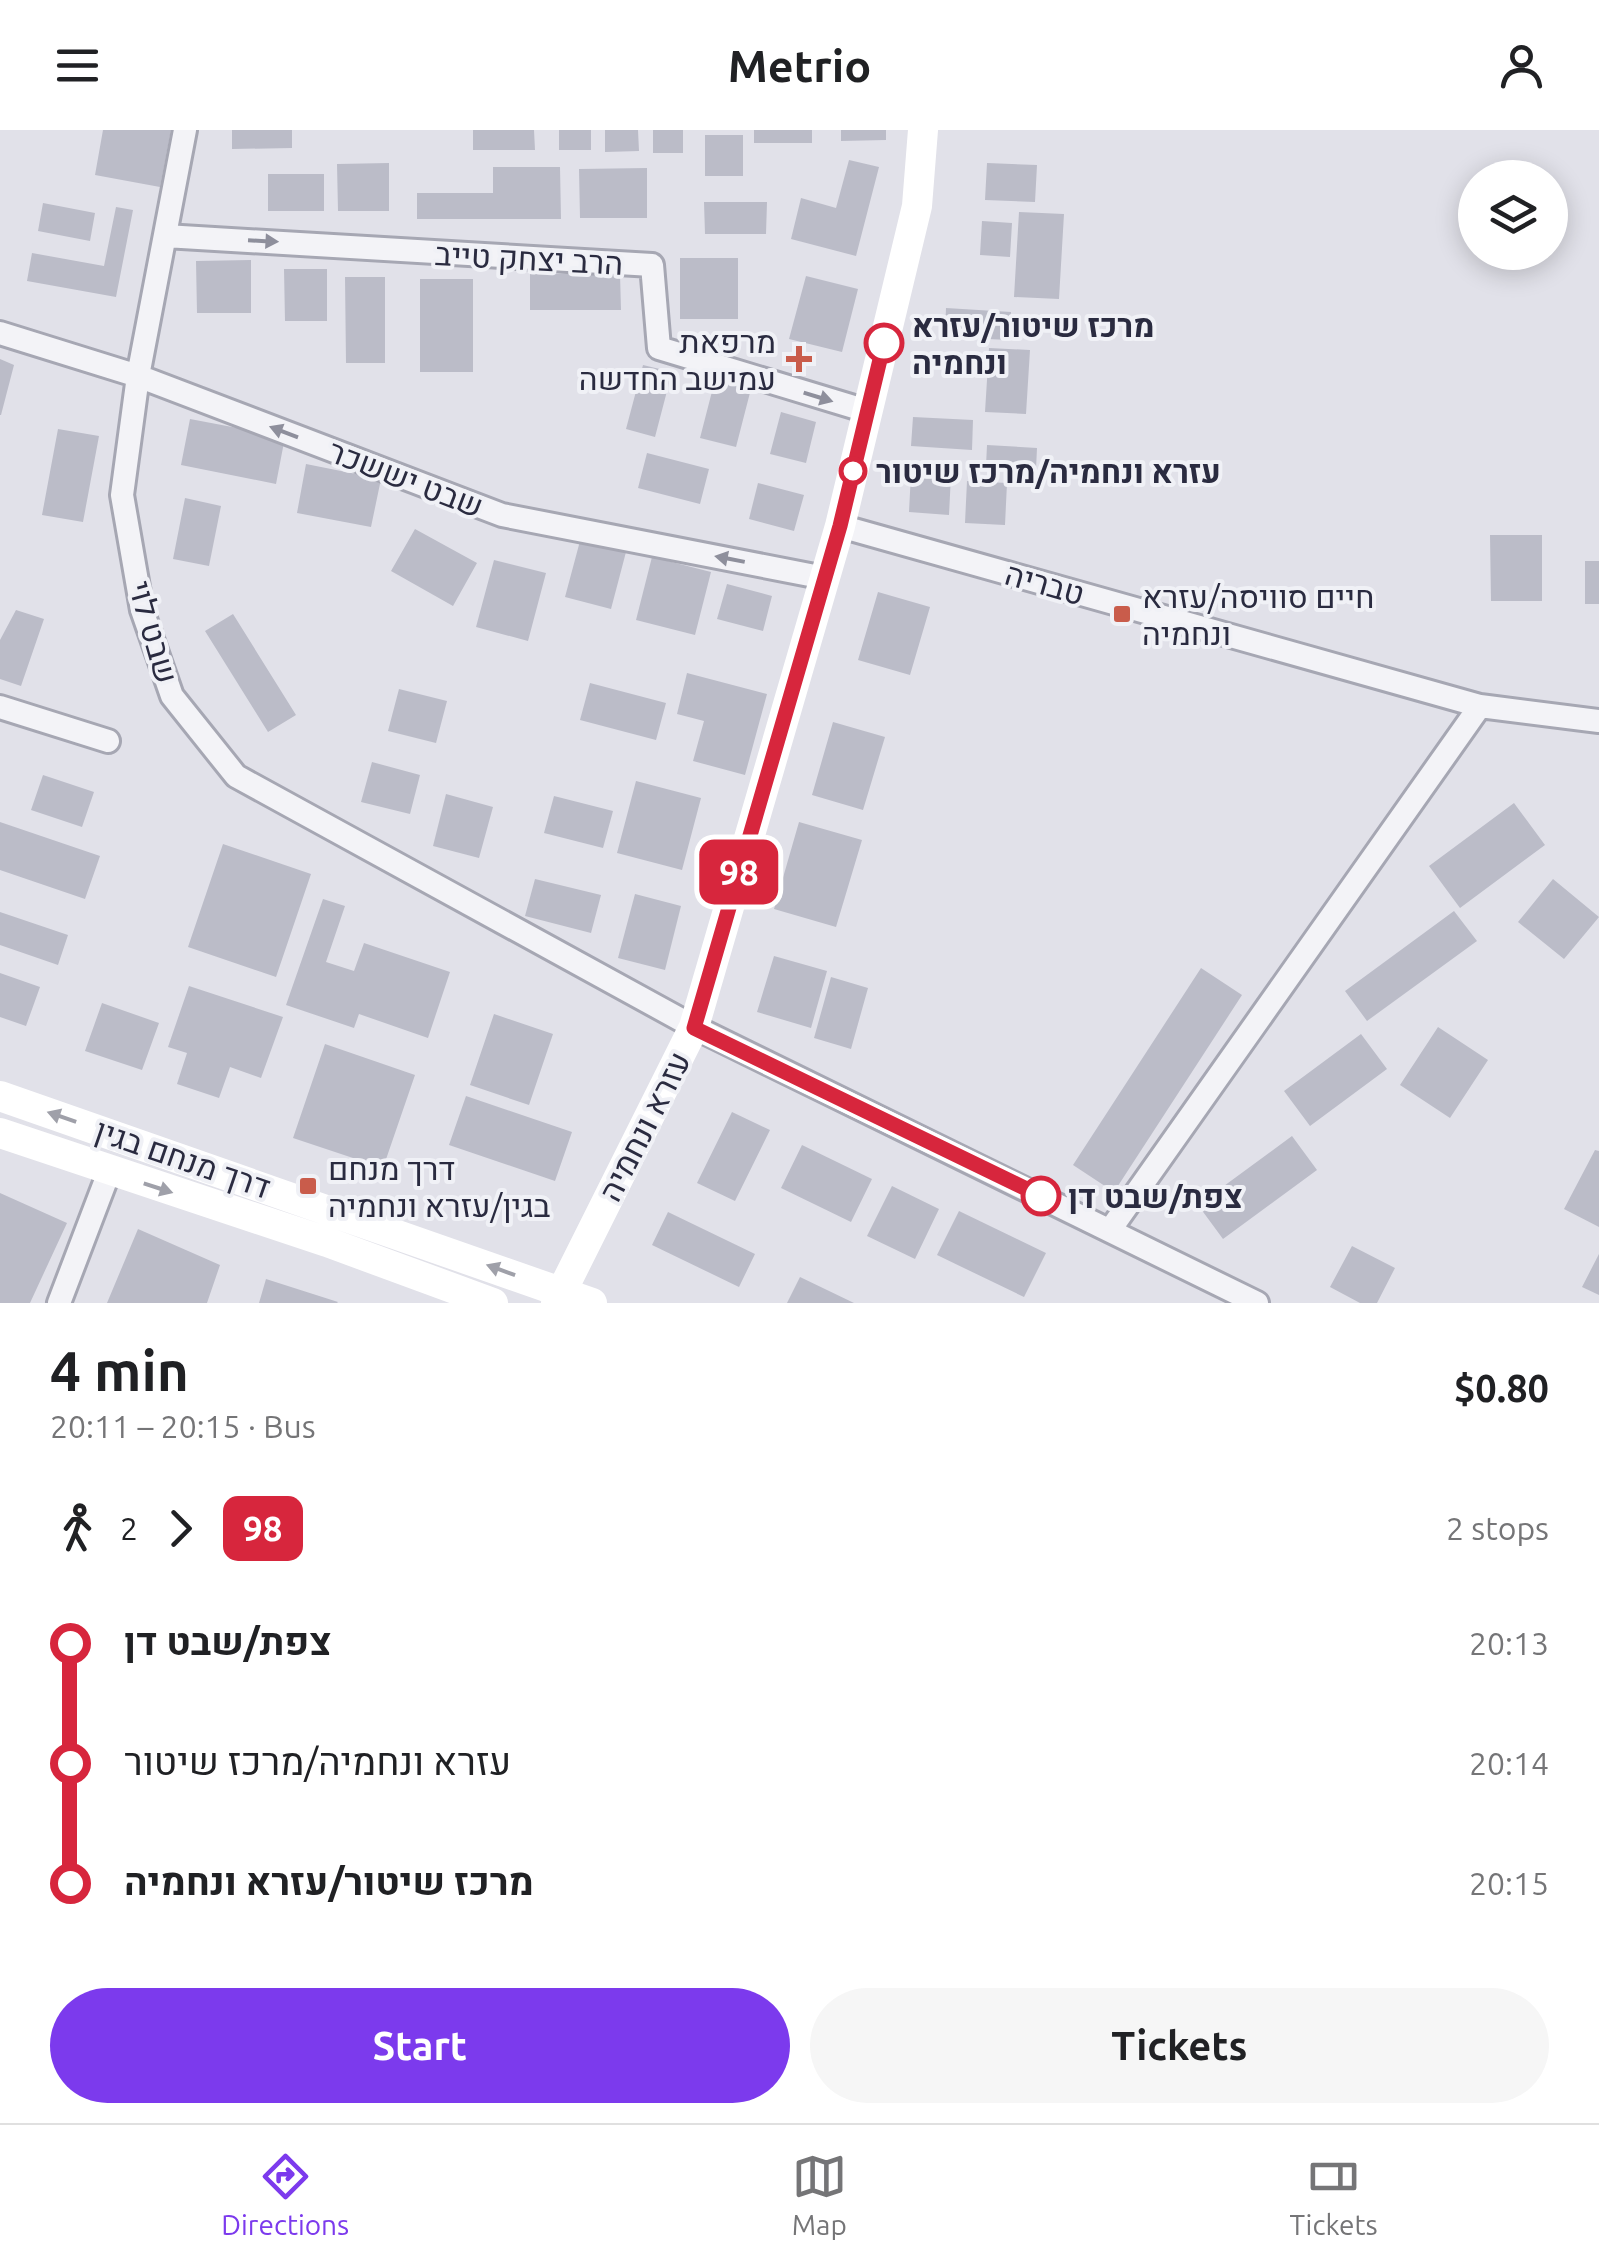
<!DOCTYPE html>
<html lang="en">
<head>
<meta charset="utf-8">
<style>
  body { margin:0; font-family:Ubuntu,Heebo,sans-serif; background:#f6f6f6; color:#202124; height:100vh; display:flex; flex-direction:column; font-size:38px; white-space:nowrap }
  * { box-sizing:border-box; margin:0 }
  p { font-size:32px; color:#757577 }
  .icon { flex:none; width:55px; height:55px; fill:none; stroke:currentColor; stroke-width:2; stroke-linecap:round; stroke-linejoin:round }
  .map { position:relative; height:1173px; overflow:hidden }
  .details { display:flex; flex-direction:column; background:#fff; flex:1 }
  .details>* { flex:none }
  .badge { padding:0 20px; border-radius:15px; font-size:35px; line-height:65px }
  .fabs { position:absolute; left:1458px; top:30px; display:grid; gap:20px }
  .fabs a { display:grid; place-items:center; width:110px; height:110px; border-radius:50%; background:#fff; box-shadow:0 5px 25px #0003; font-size:50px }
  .map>.badge { position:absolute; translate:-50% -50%; box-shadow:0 0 0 5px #fff }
  .legs { display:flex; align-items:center; gap:15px; height:110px; padding:0 50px; font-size:32px }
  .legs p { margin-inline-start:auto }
  .overview { display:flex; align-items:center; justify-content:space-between; height:170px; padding:0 50px }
  h1 { font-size:55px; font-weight:700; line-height:75px }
  .action { display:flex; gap:20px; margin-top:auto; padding:20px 50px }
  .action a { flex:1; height:115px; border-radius:60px; background:#7c3aed; color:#fff; font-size:40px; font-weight:700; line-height:115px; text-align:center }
  .action a+a { background:#f6f6f6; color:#202124 }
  ul { padding:0 50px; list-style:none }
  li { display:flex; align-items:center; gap:35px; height:120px; font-size:38px }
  li i { display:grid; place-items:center; width:15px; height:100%; margin:0 12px; background:currentColor }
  li i::after { content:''; width:25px; height:25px; margin:-12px; border:8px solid; border-radius:50%; background:#fff }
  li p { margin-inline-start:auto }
  li:first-child i { background:linear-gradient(#0000 50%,currentColor 0) }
  li:last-child i { background:linear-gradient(currentColor 50%,#0000 0) }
  header { display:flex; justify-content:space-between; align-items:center; height:130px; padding:0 50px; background:#fff; font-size:45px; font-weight:700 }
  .tab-bar { display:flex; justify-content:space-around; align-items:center; height:140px; border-top:2px solid #e0e0e0; background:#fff; font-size:28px; color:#757577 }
  .tab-bar a { display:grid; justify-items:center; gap:5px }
  .tab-bar .selected { color:#7c3aed }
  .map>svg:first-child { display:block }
</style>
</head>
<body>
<header><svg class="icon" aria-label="menu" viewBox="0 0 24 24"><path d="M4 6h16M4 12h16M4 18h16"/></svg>Metrio<svg class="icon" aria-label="person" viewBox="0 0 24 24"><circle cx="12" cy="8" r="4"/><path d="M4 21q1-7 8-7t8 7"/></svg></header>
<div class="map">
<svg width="1599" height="1173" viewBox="0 0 1599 1173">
  <rect width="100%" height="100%" fill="#e1e1e9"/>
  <path fill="#bbbcc8" d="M103 0H171L160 57 95 45Z
    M232 0H292V18L232 19Z
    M473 0H534L535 20H473Z
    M559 0H591V20H559Z
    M605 0H638L639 21 605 22Z
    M653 0H683V23H653Z
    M754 0H812V13H754Z
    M841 0H886V10L841 11Z
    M705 5H743V46H705Z
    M849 30 879 37 856 126 791 109 801 68 836 78Z
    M389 33V81H338L337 34Z
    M987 33 1037 35 1035 72 985 70Z
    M493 37H560L561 89H417V63H493Z
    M647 38V88H580L579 39Z
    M268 44H324V81H268Z
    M704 72H767L766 104H705Z
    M43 73 95 83 90 111 38 101Z
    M116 77 133 80 116 167 27 151 32 123 104 136Z
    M1019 82 1064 84 1059 169 1014 167Z
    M982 91 1012 93 1010 127 980 125Z
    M680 128H738V189H680Z
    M251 130V183H197L196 131Z
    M284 139H327V191H285Z
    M530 144H620L621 180H530Z
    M806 146 858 159 842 222 789 209Z
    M345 147H385V233H346Z
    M420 149H473V242H420Z
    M946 178 1011 182 1009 210 945 207Z
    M989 218 1030 220 1026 284 985 282Z
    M0 229 14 235 1 285H0Z
    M643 235 672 242 655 307 626 299Z
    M717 242 753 251 736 317 700 308Z
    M781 282 816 292 806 333 770 324Z
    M913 287 973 290 972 320 911 316Z
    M190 289 285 307 276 354 181 335Z
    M58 299 99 306 83 392 42 385Z
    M987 315 1037 318 1036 339 986 336Z
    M647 323 709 339 700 374 638 358Z
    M306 334 381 349 371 397 297 383Z
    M911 343 951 345 949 385 909 382Z
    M967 351 1007 353 1005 395 965 393Z
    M758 353 804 365 794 401 749 389Z
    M185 368 221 376 209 436 173 429Z
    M415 399 477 433 453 476 391 441Z
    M1490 405H1542V471H1491Z
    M580 411 626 422 611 479 565 467Z
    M652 427 711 442 695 505 636 490Z
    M494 430 546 443 528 511 476 497Z
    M1585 431H1599V474H1585Z
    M727 454 772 466 763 501 717 489Z
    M878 462 930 477 910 545 858 530Z
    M16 480 44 489 21 556 0 549V510Z
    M233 484 296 585 268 602 205 501Z
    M687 543 767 564 745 645 693 631 704 591 677 584Z
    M590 553 666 573 656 610 580 590Z
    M399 559 447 571 436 613 388 601Z
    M833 592 885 607 863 680 812 665Z
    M372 632 420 645 410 684 361 672Z
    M43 645 94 662 82 697 31 680Z
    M636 651 701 668 682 740 617 723Z
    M446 664 493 677 479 728 433 716Z
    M554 666 613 681 603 718 544 703Z
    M1514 673 1545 715 1460 778 1429 736Z
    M0 692 100 726 85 769 0 740Z
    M799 692 862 710 836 797 774 779Z
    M223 714 311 744 276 847 188 817Z
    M535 749 601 765 591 803 525 786Z
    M1553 749 1599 787 1564 829 1518 792Z
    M635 764 681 776 665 840 618 828Z
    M323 769 345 776 326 832 354 841 364 813 450 842 428 908 359 884 354 898 286 875Z
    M1454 781 1477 811 1367 891 1345 861Z
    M0 782 68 805 58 835 0 815Z
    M774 826 827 841 811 898 757 882Z
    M1201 838 1242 865 1114 1062 1073 1035Z
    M0 843 40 857 26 896 0 887Z
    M831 847 868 858 851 919 814 908Z
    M189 856 283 887 261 948 230 937 219 968 177 954 187 923 168 917Z
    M102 873 159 893 142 940 85 921Z
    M494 884 553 904 529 975 470 955Z
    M1438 897 1488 930 1450 988 1400 955Z
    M1361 904 1387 939 1310 996 1284 961Z
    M325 914 415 945 383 1038 293 1008Z
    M466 966 572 1002 555 1051 449 1015Z
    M732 982 770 1000 735 1071 697 1053Z
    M1292 1006 1317 1040 1223 1109 1198 1075Z
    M802 1015 872 1049 851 1092 781 1058Z
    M1595 1020 1599 1021V1097L1564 1079Z
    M892 1056 939 1079 915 1129 867 1106Z
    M0 1063 67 1093 30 1173H0Z
    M959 1081 1046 1123 1024 1167 937 1125Z
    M668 1082 755 1124 739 1157 652 1115Z
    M138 1099 220 1135 207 1173H107Z
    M1352 1116 1395 1138 1377 1173H1360L1330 1157Z
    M1599 1124V1165L1582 1157Z
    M800 1147 854 1173H787Z
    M266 1149 338 1172 337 1173H259Z"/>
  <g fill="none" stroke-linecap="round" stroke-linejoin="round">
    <g stroke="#a6a7b3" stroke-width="28">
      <path id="street" d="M185 0 138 246 122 365 142 480 172 566 236 646 694 897 1257 1173
        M165 106 652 135 659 218 867 281
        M0 203 138 246 502 385 825 448
        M840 396 1480 576 1599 591
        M0 577 108 611
        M1110 1100 1480 576
        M59 1173 109 1042"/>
    </g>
    <use href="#street" stroke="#f3f3f7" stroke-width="22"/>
    <path stroke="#fff" stroke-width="30" d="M0 966 592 1173
      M0 1003 327 1112 493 1173
      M556 1173 694 897 840 396 917 76 923 0"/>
  </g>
  <defs><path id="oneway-solid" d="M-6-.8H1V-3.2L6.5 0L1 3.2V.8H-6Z" transform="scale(2.5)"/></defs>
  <g fill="#8e8f9c">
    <use href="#oneway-solid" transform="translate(263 111) rotate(3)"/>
    <use href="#oneway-solid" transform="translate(818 267) rotate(17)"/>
    <use href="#oneway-solid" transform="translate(284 302) rotate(-159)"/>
    <use href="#oneway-solid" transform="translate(730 429) rotate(-169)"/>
  </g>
  <g fill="#9fa0a9">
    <use href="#oneway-solid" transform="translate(62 987) rotate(-161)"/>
    <use href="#oneway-solid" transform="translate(158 1058) rotate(18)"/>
    <use href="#oneway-solid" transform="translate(501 1140) rotate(-160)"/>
  </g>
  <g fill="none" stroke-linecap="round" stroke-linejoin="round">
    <g stroke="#fff" stroke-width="22">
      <path id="line-1" d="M884 213 840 396 694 898 1041 1066"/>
    </g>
    <use href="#line-1" stroke="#d7263d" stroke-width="15"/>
  </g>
  <g fill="#fff" stroke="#d7263d" stroke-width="5">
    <circle cx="884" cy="213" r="18"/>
    <circle cx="853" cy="341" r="12"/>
    <circle cx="1041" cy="1066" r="18"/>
  </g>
  <g fill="#c95c4b" stroke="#f0f1f6" stroke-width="4">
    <path d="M794 214h10v10h10v10h-10v10h-10v-10h-10v-10h10z"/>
    <rect x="1112" y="474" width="20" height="20" rx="5"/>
    <rect x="298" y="1046" width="20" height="20" rx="5"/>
  </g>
  <g text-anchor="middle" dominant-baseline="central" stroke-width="8" stroke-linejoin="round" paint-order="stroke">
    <g font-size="32" fill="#2a2b40" stroke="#f0f1f6">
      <text transform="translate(529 128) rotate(3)">הרב יצחק טייב</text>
      <text transform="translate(406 348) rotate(21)">שבט יששכר</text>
      <text transform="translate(1045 453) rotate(16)">טבריה</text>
      <text transform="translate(154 502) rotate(74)">שבט לוי</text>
      <text transform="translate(644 996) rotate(-63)">עזרא ונחמיה</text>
      <text transform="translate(183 1028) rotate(19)">דרך מנחם בגין</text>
    </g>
    <g font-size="32" font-weight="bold" fill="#2a2b40" stroke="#f0f1f6" text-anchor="start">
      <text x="912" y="195">מרכז שיטור/עזרא<tspan x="912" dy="37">ונחמיה</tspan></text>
      <text x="876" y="341">עזרא ונחמיה/מרכז שיטור</text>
      <text x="1068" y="1066">צפת/שבט דן</text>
    </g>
    <g font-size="32" fill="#2a2b40" stroke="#f0f1f6" text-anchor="start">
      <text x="776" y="211" text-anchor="end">מרפאת<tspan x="776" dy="37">עמישב החדשה</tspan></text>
      <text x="1142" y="466">חיים סוויסה/עזרא<tspan x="1142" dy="37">ונחמיה</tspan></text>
      <text x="328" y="1038">דרך מנחם<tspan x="328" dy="37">בגין/עזרא ונחמיה</tspan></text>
    </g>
  </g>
</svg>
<div class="fabs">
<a><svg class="icon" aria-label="layers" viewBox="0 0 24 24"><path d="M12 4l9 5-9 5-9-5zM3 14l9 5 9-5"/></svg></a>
</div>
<b class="badge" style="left:739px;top:742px;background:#d7263d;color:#fff">98</b>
</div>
<section class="details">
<div class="overview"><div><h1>4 min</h1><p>20:11 – 20:15 · Bus</p></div><b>$0.80</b></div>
<div class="legs"><svg class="icon" aria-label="walk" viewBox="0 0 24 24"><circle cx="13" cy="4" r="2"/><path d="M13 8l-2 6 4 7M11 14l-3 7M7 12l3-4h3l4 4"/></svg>2<svg class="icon" aria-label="forward" viewBox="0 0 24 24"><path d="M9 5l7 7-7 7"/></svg><b class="badge" style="background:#d7263d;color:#fff">98</b><p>2 stops</p></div>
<ul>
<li><i style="color:#d7263d"></i><b>צפת/שבט דן</b><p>20:13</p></li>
<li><i style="color:#d7263d"></i><span>עזרא ונחמיה/מרכז שיטור</span><p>20:14</p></li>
<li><i style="color:#d7263d"></i><b>מרכז שיטור/עזרא ונחמיה</b><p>20:15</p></li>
</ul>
<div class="action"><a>Start</a><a>Tickets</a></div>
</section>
<nav class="tab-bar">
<a class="selected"><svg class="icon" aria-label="directions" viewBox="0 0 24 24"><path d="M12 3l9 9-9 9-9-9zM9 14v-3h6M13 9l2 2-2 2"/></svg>Directions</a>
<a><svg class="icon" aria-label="map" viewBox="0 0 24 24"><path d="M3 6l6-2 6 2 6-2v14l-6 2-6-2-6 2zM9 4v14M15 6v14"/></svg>Map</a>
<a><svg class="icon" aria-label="tickets" viewBox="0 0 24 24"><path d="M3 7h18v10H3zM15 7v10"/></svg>Tickets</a>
</nav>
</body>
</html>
